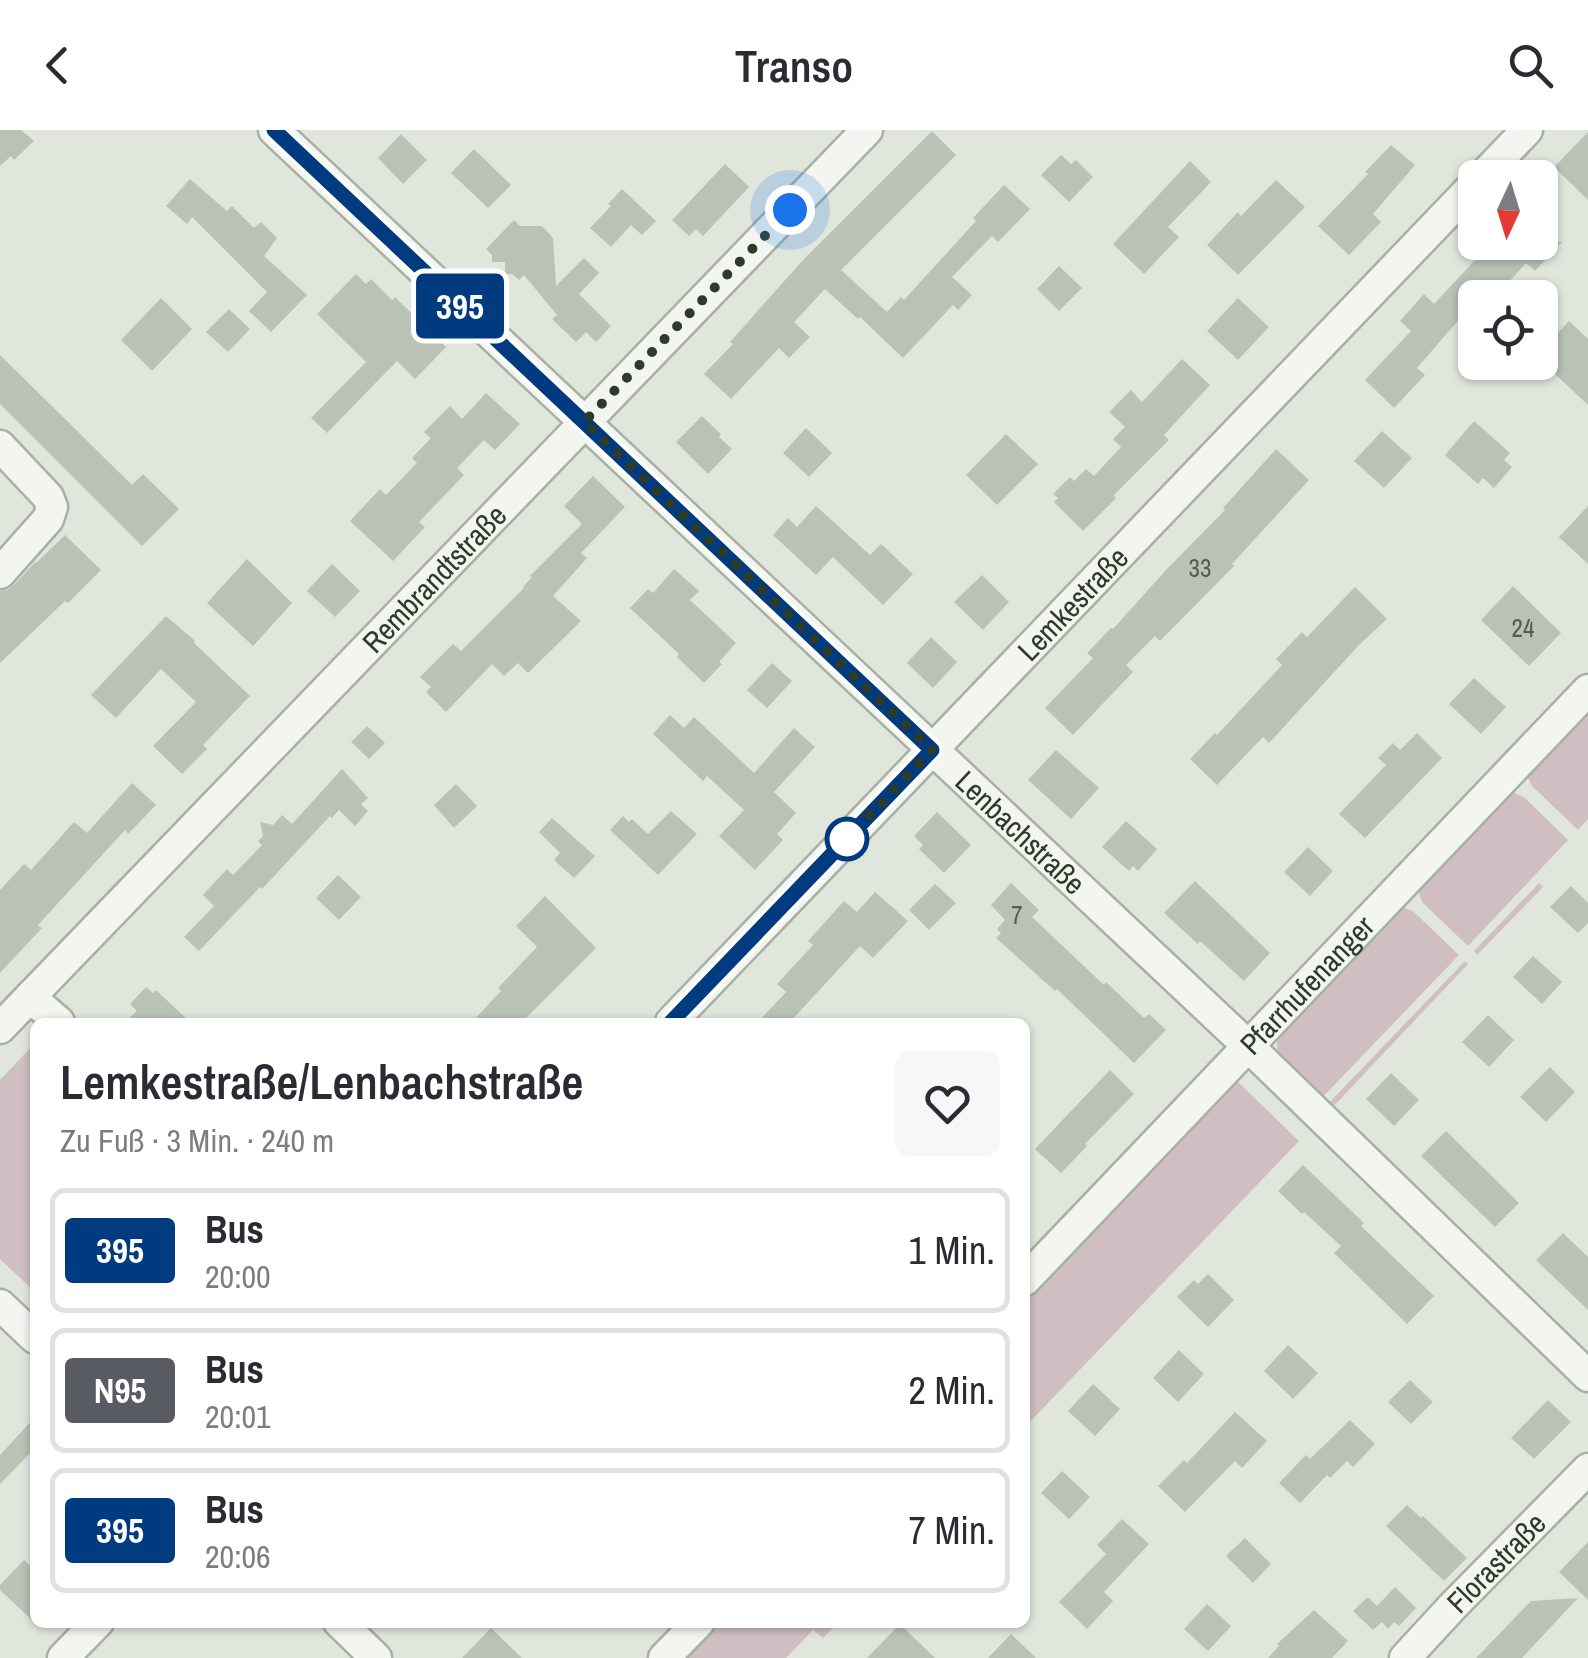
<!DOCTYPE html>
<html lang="de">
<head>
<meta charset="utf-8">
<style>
  body { margin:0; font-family:"Archivo Narrow",sans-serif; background:#f7f7f7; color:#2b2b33; height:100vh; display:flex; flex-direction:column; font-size:38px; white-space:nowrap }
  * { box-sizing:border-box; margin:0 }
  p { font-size:32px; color:#7c7c81 }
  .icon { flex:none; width:55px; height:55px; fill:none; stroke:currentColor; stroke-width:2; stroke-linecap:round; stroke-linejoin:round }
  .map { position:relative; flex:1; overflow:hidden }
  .sheet { position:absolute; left:30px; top:888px; width:1000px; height:610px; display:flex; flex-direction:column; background:#fff; border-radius:15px; box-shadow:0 2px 8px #0004 }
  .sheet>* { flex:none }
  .badge { padding:0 20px; border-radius:8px; font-size:35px; line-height:65px }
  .needle { width:65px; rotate:184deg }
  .controls { position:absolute; left:1458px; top:30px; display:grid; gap:20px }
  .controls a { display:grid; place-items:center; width:100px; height:100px; border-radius:15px; background:#fff; box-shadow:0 2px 8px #0004; font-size:50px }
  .you { position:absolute; width:50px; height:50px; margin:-25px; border:8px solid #fff; border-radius:50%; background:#1a73e8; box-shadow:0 0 0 15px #1a73e833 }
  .map>.badge { position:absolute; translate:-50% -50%; box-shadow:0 0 0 5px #fff }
  .round { display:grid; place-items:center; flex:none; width:105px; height:105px; border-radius:15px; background:#f7f7f7 }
  .head { display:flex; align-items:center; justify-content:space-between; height:170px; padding:0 30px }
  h1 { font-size:48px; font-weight:600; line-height:75px }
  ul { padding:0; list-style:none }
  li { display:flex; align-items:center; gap:30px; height:125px; margin:0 20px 15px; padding:0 10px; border:5px solid #e1e1e2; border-radius:15px }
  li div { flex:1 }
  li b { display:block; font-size:38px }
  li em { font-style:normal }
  li .badge { min-width:110px; font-weight:700; text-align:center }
  header { display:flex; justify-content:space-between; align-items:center; height:130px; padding:0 30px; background:#fff; font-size:45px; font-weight:600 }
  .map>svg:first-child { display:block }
</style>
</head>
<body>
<header><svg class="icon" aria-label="back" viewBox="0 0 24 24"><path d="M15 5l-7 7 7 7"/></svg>Transo<svg class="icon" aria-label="search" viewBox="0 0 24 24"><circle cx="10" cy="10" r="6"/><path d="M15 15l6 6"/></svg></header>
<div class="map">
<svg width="1588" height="1528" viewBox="0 0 1588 1528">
  <rect width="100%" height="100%" fill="#e1e6dd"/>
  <path fill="#cfbfc3" d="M1588 577V689L1578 700 1532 656 1525 642Z
    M1509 660 1525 668 1568 710 1468 816 1422 772 1417 757Z
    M1539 753 1543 757 1477 825 1474 821Z
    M1398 775 1414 782 1459 825 1320 970 1278 926 1277 911 1282 898Z
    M1465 831 1468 834 1330 980 1326 976Z
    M35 913V1162L0 1129V950Z
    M1237 951 1299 1011 1025 1297V1171Z
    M716 1493H838L823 1508 813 1500 786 1528H682Z"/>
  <path fill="#bac2b5" d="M0 0H21L34 11 14 30 11 26 0 36Z
    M932 1 956 25 841 140 887 182 901 167 904 170 976 91 973 88 1004 55 1030 79 998 112 992 106 952 147 972 165 958 180 953 175 903 228 860 187 858 189 825 159 794 192 810 207 789 228 779 218 731 269 704 244 733 214 730 212 804 129Z
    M1588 2V70L1554 37Z
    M401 4 427 30 403 54 378 28Z
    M1391 15 1415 35 1373 84 1381 92 1349 125 1318 96 1368 44 1365 42Z
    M474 19 511 55 488 78 451 43Z
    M1061 25 1071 34 1076 30 1093 47 1069 72 1041 45Z
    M1190 31 1211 52 1168 97 1179 107 1144 144 1113 114Z
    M725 34 749 57 703 106 696 99 689 106 672 90Z
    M190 49 227 81 232 76 254 98 261 92 277 108 264 126 307 165 271 202 249 181 267 162 192 87 187 94 166 76Z
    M1276 50 1305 77 1238 145 1207 115 1238 82 1241 86Z
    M622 59 656 91 642 105 631 95 611 117 590 98 611 76 608 74Z
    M514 90 520 96H542L553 108 556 156 584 128 599 143 579 164 611 196 596 212 586 202 576 212 552 189 557 185 524 145 519 150 512 144H505V132H492V125L486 119Z
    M1492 112H1562L1535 141 1526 133 1494 168H1475V171L1417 238 1425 245 1394 278 1365 250 1411 201 1400 191 1424 164 1434 174Z
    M1059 136 1082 158 1059 181 1037 159Z
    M356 144 366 154 371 149 392 170 395 167 446 217 415 249 397 231 327 303 311 288 366 232 317 184Z
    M161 168 192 199 152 241 121 210Z
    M1238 168 1269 197 1238 230 1207 201Z
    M229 179 250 199 228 222 206 202Z
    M1569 191 1588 209V275L1540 230V222Z
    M0 225 132 355 143 344 179 379 142 416 0 274Z
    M1182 229 1210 255 1164 305 1169 310 1114 365 1116 368 1083 401 1054 372 1058 368 1053 364 1070 347 1074 351 1086 339 1094 346 1121 317 1113 309 1125 297 1109 282 1131 260 1142 272Z
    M486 263 520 294 495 320 484 310 457 338 464 345 419 392 425 397 393 431 350 391 380 359 386 365 417 333 412 328 431 308 424 302 450 276 462 289Z
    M702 286 721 304 719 307 732 319 708 344 676 312Z
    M1474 291 1510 323 1504 330 1512 337 1494 358 1483 348 1478 354 1445 325Z
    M806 298 832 323 809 347 783 323Z
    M1382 301 1412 328 1384 358 1354 331Z
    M1006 304 1038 334 997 375 966 345Z
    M1276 319 1309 350 1232 434 1234 436 1160 511 1155 506 1126 535 1133 542 1073 605 1045 578 1093 528 1087 523 1111 498 1113 499 1166 440 1225 380 1223 378Z
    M593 346 625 377 581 423 587 428 553 466 581 491 528 543 518 533 504 546 492 534 446 582 426 562 431 557 420 547 453 514 461 521 524 458 523 457 532 447 530 446 582 394 564 376Z
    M816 376 870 425 881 414 913 444 883 475 833 427 816 445 773 405 788 388 797 397Z
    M1588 376V434L1559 407Z
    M65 405 101 440 68 473 65 471 0 533V461L7 460 14 455 35 432 36 433Z
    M247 429 292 473 253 516 207 473Z
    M332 434 360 461 335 487 307 461Z
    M674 439 699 461 690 470 736 513 719 532 722 534 704 553 677 527 679 524 630 478 648 459 653 463Z
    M982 445 1009 472 983 500 954 472Z
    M1513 456 1561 503 1529 536 1481 490Z
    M1355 457 1387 489 1359 515 1269 613 1263 607 1217 655 1190 629 1215 603 1217 605 1282 535 1276 529 1302 502 1307 507Z
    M166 486 195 511 194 513 250 566 203 615 207 619 182 644 153 616 196 572 161 539 116 588 91 565Z
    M931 507 957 532 933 558 907 533Z
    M772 533 792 551 767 578 747 560Z
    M1474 548 1506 577 1481 604 1449 574Z
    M670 585 684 598 694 587 754 643 794 598 815 617 774 662 796 683 777 704 783 710 755 740 719 706 744 680 707 646 703 651 653 604Z
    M367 596 385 613 369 629 351 612Z
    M1417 603 1442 628 1365 708 1339 684 1386 635 1378 628 1393 613 1400 620Z
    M1056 620 1099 658 1071 689 1028 650Z
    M342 639 368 668 361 674 368 681 355 696 339 680 332 688 330 686 262 759 260 757 199 821 184 807 214 776 203 765 227 739 233 745 262 715 258 711 263 706 260 692 273 695 282 685 292 694Z
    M132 653 156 675 128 704 125 700 38 795 42 798 0 843V760L24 734 31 740 74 692 87 703Z
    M456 654 477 676 454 698 434 675Z
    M671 681 697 704 658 745 610 700 623 686 629 692 632 689 648 704Z
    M937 682 971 715 944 743 919 719 923 715 914 706Z
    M552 688 595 726 574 748 554 730 560 723 539 702Z
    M1126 691 1157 719 1138 741 1133 736 1129 741 1102 717Z
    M1308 717 1333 741 1310 766 1284 742Z
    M338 745 361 767 339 790 316 768Z
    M1195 751 1270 823 1244 851 1200 811 1198 814 1164 783Z
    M1011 753 1039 780 1032 787 1104 855 1106 852 1144 888 1149 884 1166 900 1134 933 1057 859 1055 861 996 808 1001 803 997 799 1005 790 991 775Z
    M935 754 956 773 929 800 909 780Z
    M1571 756 1588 773V793L1578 803 1550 777Z
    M875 762 908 791 873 828 860 816 790 892H758L786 862 777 854 813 815 808 811 844 771 857 782Z
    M545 766 596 818 522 892H472L501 861 498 858 537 817 516 796Z
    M1533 826 1562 852 1542 874 1513 847Z
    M146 857 153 863 156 860 190 892H125L137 881 130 874Z
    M1488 885 1514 910 1489 937 1462 912Z
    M1550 937 1575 962 1546 992 1520 967Z
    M1110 940 1134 964 1085 1014 1087 1016 1061 1043 1035 1019Z
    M1391 943 1419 970 1394 996 1366 969Z
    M1446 1001 1519 1073 1495 1097 1421 1026Z
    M1303 1035 1364 1093 1361 1096 1434 1166 1407 1194 1334 1123 1341 1116 1304 1082 1302 1084 1278 1061Z
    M1563 1103 1588 1127V1180L1536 1130Z
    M1208 1144 1234 1170 1208 1197 1177 1167 1194 1150 1198 1154Z
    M1288 1215 1318 1243 1293 1269 1264 1241Z
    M1179 1220 1204 1244 1178 1272 1153 1248Z
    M1410 1250 1433 1272 1411 1294 1388 1272Z
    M1093 1254 1120 1279 1095 1306 1068 1281Z
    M1548 1270 1571 1292 1534 1329 1511 1308Z
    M1235 1282 1267 1311 1242 1338 1235 1331 1185 1382 1158 1356 1184 1330 1187 1333Z
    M35 1287V1318L0 1354V1325Z
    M1350 1290 1375 1314 1353 1337 1347 1331 1330 1348 1327 1345 1300 1373 1279 1353 1306 1325 1310 1329Z
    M1062 1341 1090 1367 1069 1389 1041 1363Z
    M1407 1375 1421 1388 1423 1386 1467 1428 1444 1451 1386 1396Z
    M1122 1389 1149 1414 1104 1462 1113 1471 1087 1499 1059 1472 1106 1424 1097 1415Z
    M1245 1408 1271 1434 1253 1453 1226 1426Z
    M1588 1412V1470L1559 1442Z
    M24 1430 35 1441V1493L0 1460V1455Z
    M1395 1457 1416 1478 1399 1496 1394 1492 1388 1499 1382 1492 1373 1500 1353 1481 1368 1467 1377 1476Z
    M1578 1468 1522 1528H1476L1531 1471Z
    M1207 1474 1231 1496 1208 1521 1184 1499Z
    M1314 1480 1348 1511 1332 1528H1268L1279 1516 1277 1514Z
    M900 1494 935 1528H867Z
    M491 1498 522 1528H462Z
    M1011 1504 1036 1528H988Z"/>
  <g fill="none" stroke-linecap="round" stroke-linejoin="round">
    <g stroke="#a8afa3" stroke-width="35">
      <g id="minor">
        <path id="s1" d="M274 0 1247 915 1588 1246"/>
        <path d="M1481 48 1527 0"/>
        <path d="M0 316 48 367 52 377 48 389 0 443"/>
        <path d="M30 867 59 892"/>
        <path id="s2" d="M671 892 1475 54"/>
        <path id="s3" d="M0 898 867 0"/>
        <path id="s4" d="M1025 1150 1588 560"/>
        <path d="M0 1175 35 1208"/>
        <path d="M339 1492 376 1528"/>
        <path d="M63 1528 98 1492"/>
        <path d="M664 1528 699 1492"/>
        <path id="s5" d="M1405 1528 1453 1476 1588 1339"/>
      </g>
    </g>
    <use href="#minor" stroke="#f2f5f0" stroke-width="30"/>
  </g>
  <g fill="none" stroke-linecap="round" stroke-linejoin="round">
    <g stroke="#fff" stroke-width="22">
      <path id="line" d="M274 0 932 620 671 892"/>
    </g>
    <use href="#line" stroke="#003b80" stroke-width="15"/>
    <path stroke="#2f3b28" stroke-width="10" stroke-dasharray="0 18" d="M790 80 584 292 932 620 847 709"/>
  </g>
  <circle fill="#fff" stroke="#003b80" stroke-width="5" cx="847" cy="709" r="20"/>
  <g text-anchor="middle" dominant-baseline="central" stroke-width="8" stroke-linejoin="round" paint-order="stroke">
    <g font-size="25" fill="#525d4b">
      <text x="1200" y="438">33</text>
      <text x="1523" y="498">24</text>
      <text x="1017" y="785">7</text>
    </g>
    <g font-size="30" fill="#2f3b28" stroke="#f0f4ed">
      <text stroke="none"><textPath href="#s3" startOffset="625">Rembrandtstraße</textPath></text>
      <text stroke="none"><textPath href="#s2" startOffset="580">Lemkestraße</textPath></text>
      <text stroke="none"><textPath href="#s1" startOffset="1025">Lenbachstraße</textPath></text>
      <text stroke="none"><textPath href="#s4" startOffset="408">Pfarrhufenanger</textPath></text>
      <text stroke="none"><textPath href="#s5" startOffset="132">Florastraße</textPath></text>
    </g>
  </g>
</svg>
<div class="controls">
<a><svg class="needle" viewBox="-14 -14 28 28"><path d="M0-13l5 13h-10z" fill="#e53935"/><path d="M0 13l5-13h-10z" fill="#7c7c81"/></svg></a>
<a><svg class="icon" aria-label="locate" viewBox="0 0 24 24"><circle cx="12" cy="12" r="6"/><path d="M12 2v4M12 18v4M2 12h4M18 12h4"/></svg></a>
</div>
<div class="you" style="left:790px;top:80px"></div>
<b class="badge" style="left:460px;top:176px;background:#003b80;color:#fff">395</b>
<section class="sheet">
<div class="head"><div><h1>Lemkestraße/Lenbachstraße</h1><p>Zu Fuß · 3 Min. · 240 m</p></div><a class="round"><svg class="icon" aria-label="heart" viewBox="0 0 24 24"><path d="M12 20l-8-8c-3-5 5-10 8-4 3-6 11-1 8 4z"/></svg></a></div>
<ul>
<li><span class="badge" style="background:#003b80;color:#fff">395</span><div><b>Bus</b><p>20:00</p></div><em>1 Min.</em></li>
<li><span class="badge" style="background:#595b62;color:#fff">N95</span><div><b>Bus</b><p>20:01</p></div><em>2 Min.</em></li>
<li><span class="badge" style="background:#003b80;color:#fff">395</span><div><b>Bus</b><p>20:06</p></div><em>7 Min.</em></li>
</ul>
</section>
</div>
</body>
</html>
